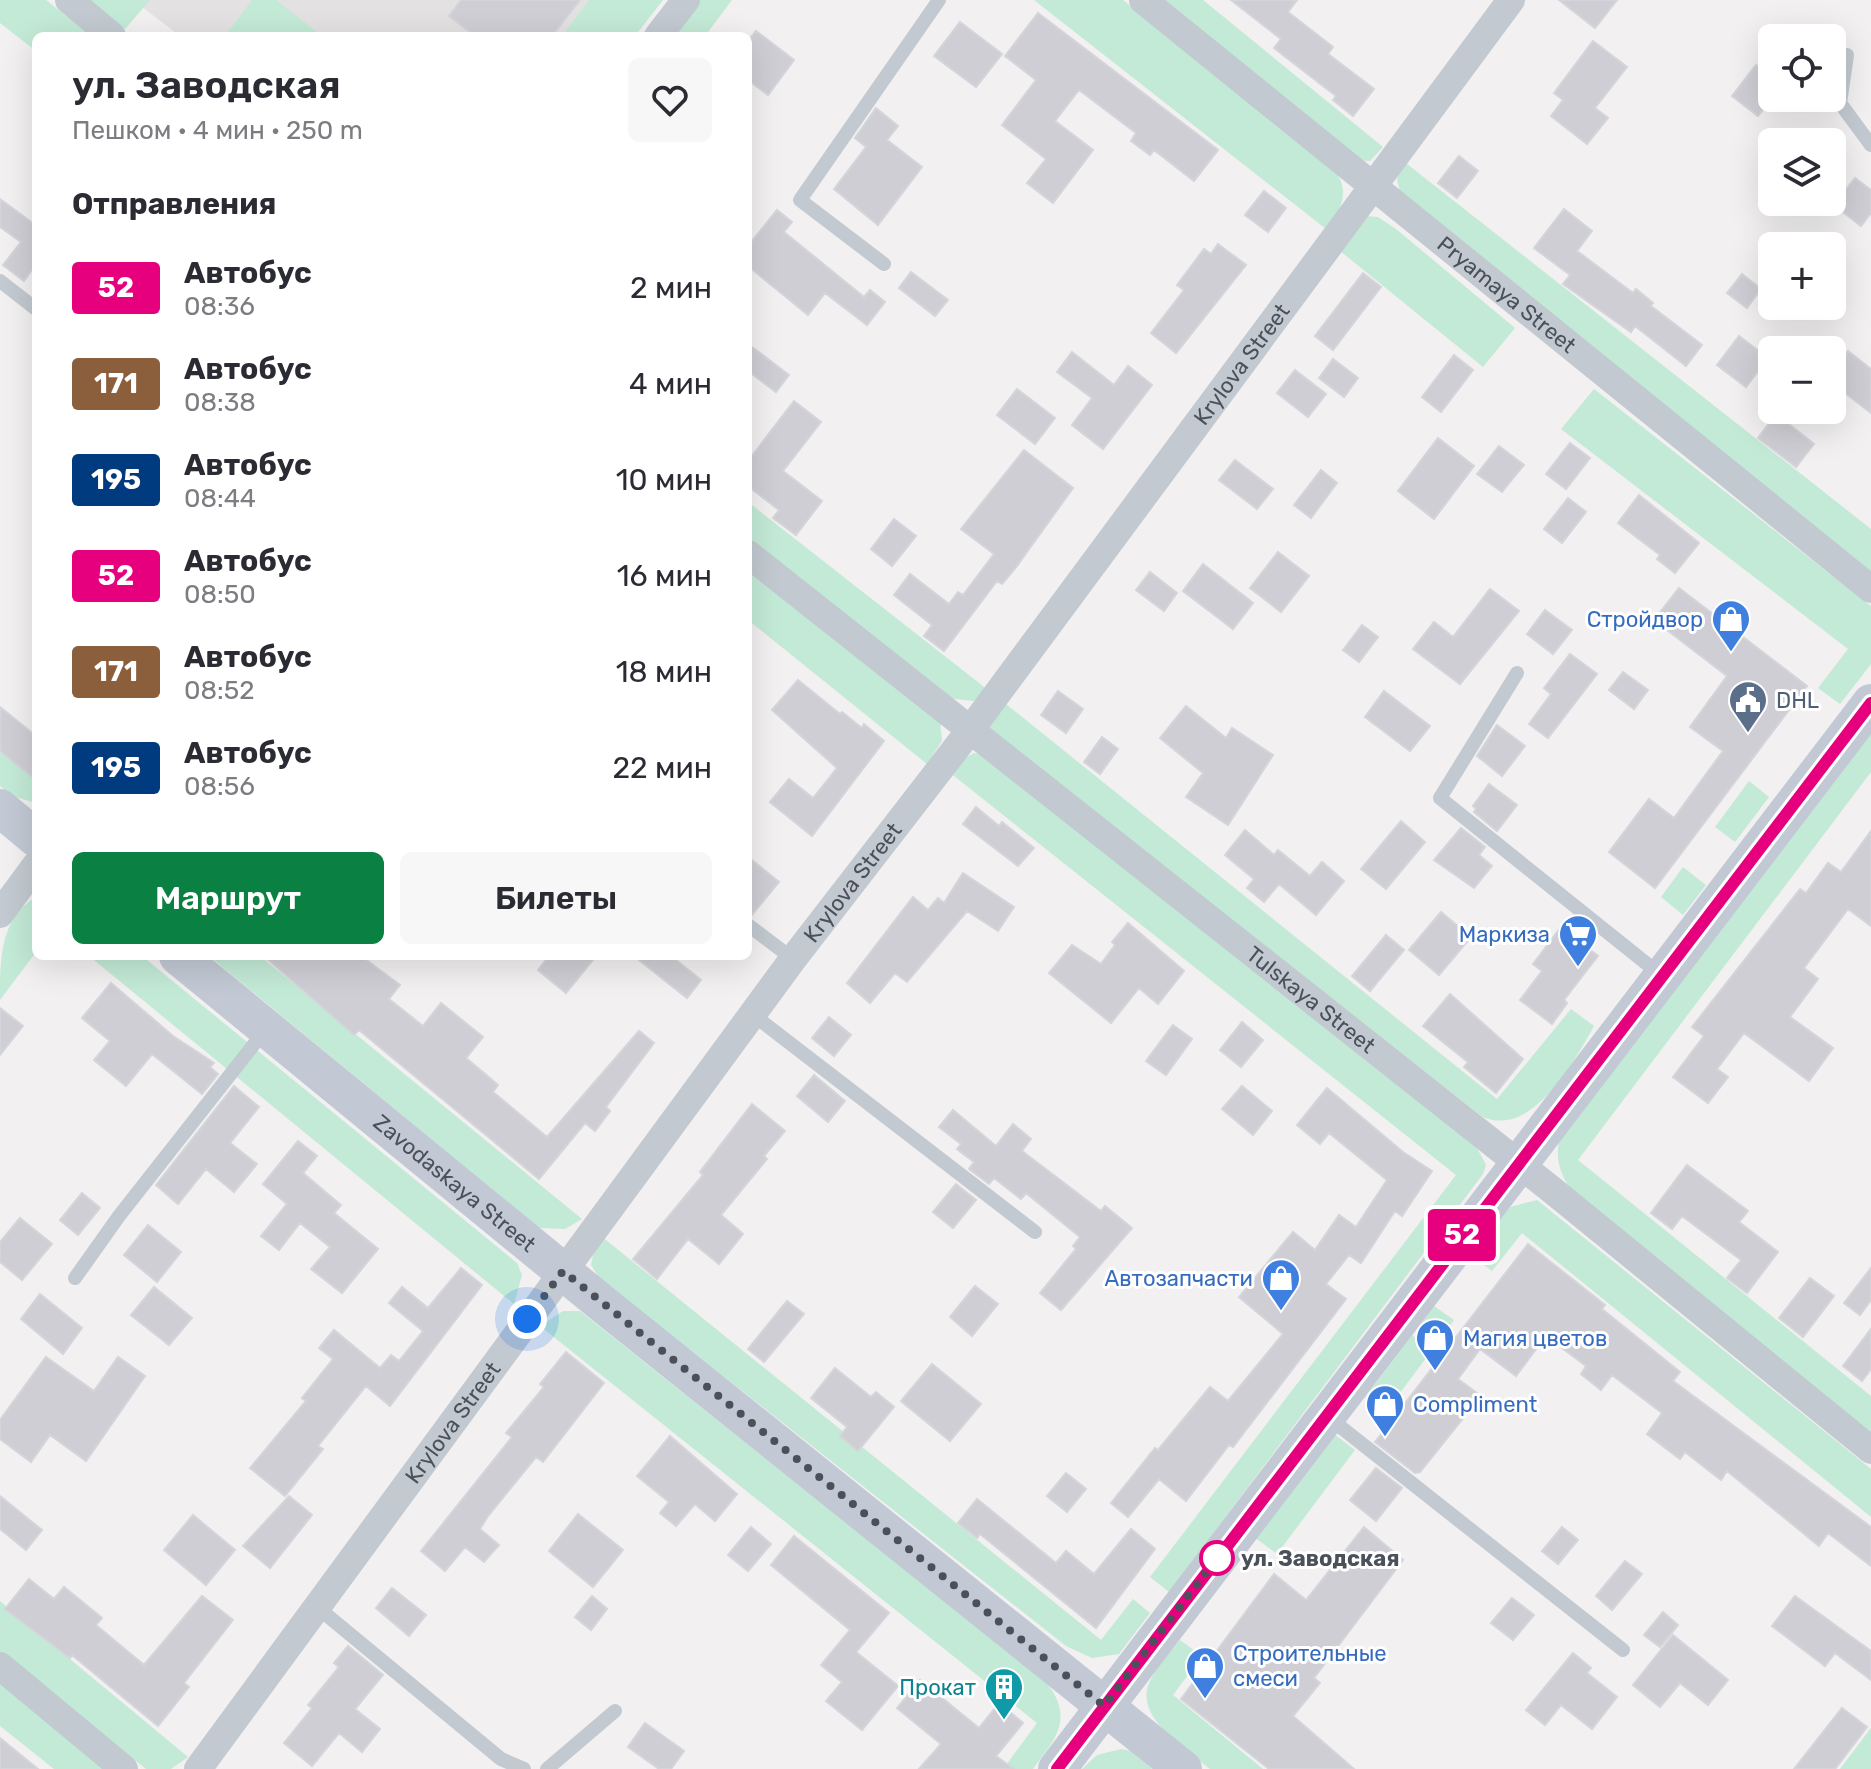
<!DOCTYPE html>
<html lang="ru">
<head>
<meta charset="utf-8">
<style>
  body { margin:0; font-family:Rubik,sans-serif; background:#f7f7f7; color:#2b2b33; height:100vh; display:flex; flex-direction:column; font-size:30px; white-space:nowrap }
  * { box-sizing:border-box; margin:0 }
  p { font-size:26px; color:#7c7c81 }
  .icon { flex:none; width:44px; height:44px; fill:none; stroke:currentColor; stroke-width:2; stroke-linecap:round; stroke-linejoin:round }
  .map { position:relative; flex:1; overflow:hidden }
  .details { position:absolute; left:32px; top:32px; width:720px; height:928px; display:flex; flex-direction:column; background:#fff; border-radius:12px; box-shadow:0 8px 32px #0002 }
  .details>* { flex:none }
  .badge { padding:0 16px; border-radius:6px; font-size:28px; line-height:52px }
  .buttons { position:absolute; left:1758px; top:24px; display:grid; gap:16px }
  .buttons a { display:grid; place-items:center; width:88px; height:88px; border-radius:12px; background:#fff; box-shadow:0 8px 32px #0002; font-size:40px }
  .you { position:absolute; width:40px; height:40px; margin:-20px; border:6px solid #fff; border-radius:50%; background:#1a73e8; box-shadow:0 0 0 12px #1a73e833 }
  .map>.badge { position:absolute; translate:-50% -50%; box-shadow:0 0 0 4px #fff }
  h2 { padding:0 40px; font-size:30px; line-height:72px }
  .round { display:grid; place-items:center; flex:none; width:84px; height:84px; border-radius:12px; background:#f7f7f7 }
  .headline { display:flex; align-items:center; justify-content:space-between; height:136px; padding:0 40px }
  h1 { font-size:38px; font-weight:600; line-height:60px }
  .button { display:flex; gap:16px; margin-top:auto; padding:16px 40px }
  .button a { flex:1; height:92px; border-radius:12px; background:#0b8043; color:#fff; font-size:32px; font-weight:600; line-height:92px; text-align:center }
  .button a+a { background:#f7f7f7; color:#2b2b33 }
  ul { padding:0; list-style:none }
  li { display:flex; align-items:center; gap:24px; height:96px; padding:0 40px }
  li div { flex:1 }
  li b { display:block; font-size:30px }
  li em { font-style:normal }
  li .badge { min-width:88px; font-weight:700; text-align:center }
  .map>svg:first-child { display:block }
</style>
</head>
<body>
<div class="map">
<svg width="1871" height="1769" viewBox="0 0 1871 1769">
  <rect width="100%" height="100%" fill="#f2f0f0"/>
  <path fill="#e3e1e1" d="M133 0H626L599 36H180Z"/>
  <path fill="#c3ead6" d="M0 0H46L91 36H36V51L0 23Z
    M87 0H150L125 29Z
    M252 0H276L322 36H225Z
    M589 0H663L635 36H562Z
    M695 0H732L705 36H669Z
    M1034 0H1123L1332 167C1351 189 1343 208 1326 229Z
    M1158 0H1203L1383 147 1370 161 1357 160Z
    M1402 160 1871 529V572L1401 195 1397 180Z
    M1365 216 1378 217 1396 229 1515 328 1483 367 1334 246Z
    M1594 389 1871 606V664L1840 704 1818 688 1848 649 1561 429Z
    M748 502 988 690 974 701 947 698 748 538Z
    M748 569 940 720 942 741 927 764 748 620Z
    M1001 700 1497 1099 1571 1009 1594 1026C1574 1062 1532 1138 1483 1117L988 731Z
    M1871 730V772L1578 1160 1871 1396V1440L1573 1194C1562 1175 1555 1164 1559 1141Z
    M0 752 36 780V803L12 796 0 786Z
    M974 753 987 754 1477 1148 1486 1165 1483 1174 1169 1592 1150 1577 1456 1175 949 772 962 759Z
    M1749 781 1769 797 1735 842 1715 827Z
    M1683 867 1706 885 1683 915 1661 897Z
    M36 897V952L0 1000C0 959 0 918 36 897Z
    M89 956H142L517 1263 522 1275 514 1304Z
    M209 956H260L582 1219 565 1229 539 1228Z
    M1537 1200 1871 1469V1517L1522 1233 1492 1271 1471 1255 1510 1207Z
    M601 1236 1101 1640 1133 1599 1150 1613 1119 1654 1092 1658 1066 1646 600 1279 591 1265 595 1244Z
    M1434 1306 1454 1320 1441 1338 1421 1324Z
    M563 1311H580L1047 1683C1074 1719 1056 1738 1033 1769H1008L1006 1765 1037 1723 540 1326Z
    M1412 1335 1432 1350 1385 1413 1365 1398Z
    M1334 1434 1355 1450 1277 1554 1254 1537Z
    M0 1601 188 1757 171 1769H146L0 1653Z
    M1180 1640 1202 1656 1173 1695 1263 1769H1210C1188 1750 1132 1717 1150 1681 1157 1666 1170 1653 1180 1640Z
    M0 1681 110 1769H54L0 1726Z
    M1871 1728V1769H1840Z
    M1121 1749 1131 1751 1152 1769H1082L1097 1755Z"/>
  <path fill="#ceced4" stroke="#d4d5da" stroke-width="2" d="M461 0H580L552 36H475L449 16Z
    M1231 0H1297L1288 12 1333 47 1328 54 1374 89 1353 116 1333 100 1336 96 1274 48 1281 39Z
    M1559 0H1617L1595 28Z
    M1038 13 1218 150 1194 181 1154 150 1150 155 1131 141 1136 133 1079 90 1055 121 1093 150 1053 203 1027 183 1046 159 1002 125 1036 80 1005 56Z
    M960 22 1002 54 976 87 934 56Z
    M756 31 794 60 768 95 748 80V41Z
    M1593 41 1627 67 1595 108 1608 118 1587 144 1551 116 1563 100 1554 93Z
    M1756 65 1772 77V97L1758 116 1732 96Z
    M876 108 898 126 887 140 922 167 878 225 834 189 866 147 855 138Z
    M1459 156 1478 171 1457 198 1438 183Z
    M1855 178 1871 190V213L1861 226 1834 205Z
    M1264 191 1286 208 1268 232 1245 215Z
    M0 199 34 224 36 221V264L24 281 3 265 21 242 0 227Z
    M1564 209 1592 231 1577 251 1633 293 1636 289 1653 303 1651 306 1702 345 1686 366 1635 326 1631 332 1563 284 1570 275 1534 248Z
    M777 210 792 222 784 232 864 297 870 290 885 302 867 325 825 293 808 315 748 266V246Z
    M1218 244 1246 265 1176 353 1151 333 1184 290 1177 285 1204 249 1211 254Z
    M911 272 948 300 935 316 899 288Z
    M1363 273 1381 287 1333 350 1315 336Z
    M1742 274 1761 289 1747 308 1727 293Z
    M1739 336 1768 358 1746 387 1717 365Z
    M748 344 789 375 776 392 748 371Z
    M1848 351 1871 369V413L1832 383V371Z
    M1072 352 1114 385 1128 366 1152 385 1103 449 1072 425 1092 398 1057 372Z
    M1454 355 1473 370 1441 412 1422 397Z
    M1333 359 1358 378 1344 397 1319 378Z
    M1295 370 1326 394 1308 417 1277 393Z
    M1017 389 1055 418 1035 444 997 415Z
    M794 401 821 422 783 471 822 501 796 535 773 518 779 510 748 486V461Z
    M1776 414 1814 444 1796 467 1758 438Z
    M1438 438 1474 466 1434 519 1398 491Z
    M1570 443 1590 458 1566 489 1546 474Z
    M1499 446 1524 465 1502 492 1477 474Z
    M1024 450 1073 488 1014 570 1002 584 997 581 944 651 924 636 932 625 894 595 910 574 949 604 958 592 963 595 994 554 961 529Z
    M1235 460 1273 489 1257 509 1219 480Z
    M1321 470 1337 483 1311 518 1294 505Z
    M1639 495 1699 543 1675 573 1657 559 1660 555 1618 523Z
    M1568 498 1586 512 1562 543 1544 529Z
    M894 519 916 536 892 566 871 549Z
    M1278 552 1309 576 1281 612 1250 588Z
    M1203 564 1253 603 1233 629 1183 591Z
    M1150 572 1177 593 1164 611 1136 590Z
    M1679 588 1807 686 1655 888 1609 852 1649 799 1674 818 1723 751 1690 727 1727 676 1654 620Z
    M1490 589 1519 611 1460 684 1413 649 1434 622 1453 637Z
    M1545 610 1572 630 1553 654 1527 634Z
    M1362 625 1378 637 1359 662 1343 650Z
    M1570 654 1597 674 1548 738 1529 724 1551 694 1544 688Z
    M1623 672 1648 690 1634 709 1609 690Z
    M798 680 840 714 842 712 862 728 864 724 884 741 812 836 770 802 789 779 813 798 837 768 772 710Z
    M1058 691 1083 709 1066 733 1041 715Z
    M1384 691 1430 726 1410 751 1365 717Z
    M1186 706 1226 738 1232 728 1273 755 1228 825 1186 797 1203 773 1160 738Z
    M0 707 36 736V780L0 751Z
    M1497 725 1525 746 1502 776 1477 756Z
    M1102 737 1118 749 1100 774 1084 762Z
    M1489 784 1517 805 1497 831 1474 812 1476 809 1473 806Z
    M976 807 999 826 1002 822 1034 848 1018 866 963 824Z
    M1401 821 1425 842 1386 889 1361 869Z
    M1461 828 1485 847 1479 855 1492 866 1474 888 1434 860Z
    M1245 830 1274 855 1278 850 1310 876 1322 862 1344 881 1316 915 1279 884 1264 902 1247 888 1254 879 1225 855Z
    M1871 831V926L1848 909 1804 968 1818 979 1790 1017 1833 1048 1809 1081 1744 1033 1717 1069 1728 1077 1708 1103 1673 1077 1704 1036 1692 1027 1800 889 1806 893 1828 863 1841 872Z
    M748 857 779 882 751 916 748 915Z
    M963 873 1014 907 998 931 967 911 907 982 895 973 870 1003 847 983 913 897 928 910 938 898 944 903Z
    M1441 912 1471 937 1439 975 1409 950Z
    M1128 923 1184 971 1158 1004 1139 988 1111 1023 1049 973 1072 945 1101 964 1115 945 1112 942Z
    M1561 927 1598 956 1564 1000 1567 1003 1552 1024 1520 1000 1542 971 1533 964Z
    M1386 935 1404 950 1370 991 1352 976Z
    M264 956H361L400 985 389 999 423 1026 441 1003 483 1037 466 1058 498 1085 493 1092 547 1137 639 1031 654 1043 606 1107 610 1111 595 1131 585 1123 539 1179 359 1030 354 1035Z
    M549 956H596L566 993 538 970Z
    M634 956H671L701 980 687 998Z
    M111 983 173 1036 214 1063 210 1067 218 1074 202 1094 152 1054 126 1086 94 1060 110 1041 82 1018Z
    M1450 994 1523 1059 1496 1093 1464 1067 1468 1062 1423 1026Z
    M0 1008 23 1026 0 1055Z
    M829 1017 851 1035 834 1056 812 1038Z
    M1242 1022 1263 1040 1241 1067 1220 1050Z
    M1173 1025 1192 1039 1166 1075 1146 1061Z
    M814 1075 845 1101 828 1122 797 1096Z
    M234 1086 259 1107 230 1143 257 1164 234 1192 206 1169 178 1204 156 1185Z
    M1242 1086 1272 1111 1253 1135 1222 1109Z
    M1327 1088 1403 1152 1432 1171 1402 1216 1395 1211 1361 1263 1349 1255 1326 1284 1346 1299 1233 1447 1229 1445 1186 1501 1159 1479 1128 1517 1111 1503 1155 1448 1158 1450 1210 1387 1228 1401 1283 1334 1239 1297 1293 1232 1315 1250 1339 1215 1356 1227 1387 1180 1329 1133 1320 1144 1297 1125Z
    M752 1104 785 1131 764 1156 767 1159 721 1215 743 1234 719 1264 688 1239 657 1279 633 1259 703 1175 700 1172Z
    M953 1110 996 1146 1013 1124 1031 1139 1022 1151 1101 1211 1105 1206 1132 1228 1061 1310 1040 1293 1076 1249 1073 1246 1080 1237 1026 1193 1021 1199 994 1178 989 1184 969 1169 974 1162 957 1149 961 1144 939 1127Z
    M298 1141 317 1156 303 1173 341 1205 334 1213 378 1249 342 1293 311 1269 330 1247 300 1223 279 1250 261 1236 287 1204 263 1184Z
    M1687 1165 1748 1211 1739 1222 1778 1252 1747 1293 1727 1278 1741 1260 1682 1216 1672 1229 1651 1213Z
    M956 1184 976 1200 953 1228 933 1212Z
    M82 1193 100 1208 78 1235 60 1220Z
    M20 1218 52 1244 22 1280 0 1262V1242Z
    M148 1225 181 1252 157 1282 124 1255Z
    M1528 1244 1605 1305 1602 1309 1680 1372 1673 1381 1871 1527V1566L1828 1533 1819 1546 1727 1471 1721 1480 1685 1452 1680 1459 1647 1434 1662 1413 1612 1375 1601 1390 1581 1374 1586 1366 1546 1336 1516 1376 1480 1349 1458 1379 1481 1396 1420 1472 1415 1473 1375 1442Z
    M461 1268 482 1285 390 1406 366 1386 318 1446 323 1449 285 1496 250 1468 306 1401 302 1398 333 1359 319 1348 334 1330 380 1368 391 1355 399 1361 423 1331 389 1303 402 1287 428 1308Z
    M1871 1268V1300L1860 1315 1844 1303Z
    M1810 1278 1834 1296 1803 1337 1779 1318Z
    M975 1286 998 1304 972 1336 950 1317Z
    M154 1287 192 1318 169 1345 131 1315Z
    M40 1294 82 1328 63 1354 21 1319Z
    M787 1301 804 1314 764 1362 748 1349Z
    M1871 1329V1369L1862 1381 1843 1366Z
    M566 1352 604 1383 543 1462 536 1457 488 1516 480 1529 499 1545 484 1562 465 1547 445 1571 421 1551 512 1437 506 1433 544 1387 540 1384Z
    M46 1357 94 1391 118 1357 145 1376 86 1461 50 1435 31 1462 0 1439V1420Z
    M932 1364 981 1404 950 1441 901 1401Z
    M835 1368 871 1397 876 1392 894 1407 858 1451 840 1436 847 1427 811 1398Z
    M670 1436 737 1494 715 1521 695 1504 676 1526 660 1513 669 1502 637 1476Z
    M1376 1468 1402 1488 1376 1521 1350 1500Z
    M1066 1473 1086 1489 1067 1512 1047 1496Z
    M0 1496 42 1530 26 1550 0 1529Z
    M289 1496 312 1515 270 1568 243 1546Z
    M977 1499 1056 1563 1066 1551 1094 1574 1131 1529 1155 1549 1096 1628 980 1534 977 1538 958 1523Z
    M578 1514 623 1550 593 1587 549 1551Z
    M193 1515 235 1550 206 1585 164 1550Z
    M751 1527 771 1544 748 1571 728 1555Z
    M1364 1527 1403 1560 1314 1678 1320 1683 1293 1716 1354 1769H1269L1181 1699 1274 1574 1306 1600Z
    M1562 1527 1578 1540 1558 1564 1542 1551Z
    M794 1536 889 1613 856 1652 898 1686 862 1730 826 1701 842 1682 821 1665 850 1630 771 1565Z
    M1625 1561 1642 1574 1612 1610 1596 1596Z
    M29 1579 54 1599 64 1587 102 1618 96 1625 144 1665 202 1596 233 1620 184 1683 189 1687 158 1726 72 1655 70 1658 5 1609Z
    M392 1588 426 1615 409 1636 376 1608Z
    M592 1596 607 1609 591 1630 575 1617Z
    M1795 1596 1871 1651V1680L1835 1653 1825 1666 1772 1626Z
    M1512 1598 1534 1615 1513 1640 1491 1623Z
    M1663 1612 1678 1625 1660 1647 1644 1635Z
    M1673 1635 1728 1680 1708 1705 1680 1683 1660 1707 1633 1685Z
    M348 1646 383 1675 355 1709 380 1729 362 1752 339 1733 312 1766 284 1743 312 1708 308 1705 339 1667 334 1663Z
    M1573 1653 1591 1668 1587 1673 1617 1697 1592 1729 1561 1705 1545 1725 1526 1710Z
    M920 1680 979 1728 999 1703 1023 1723 996 1756 1014 1769H919L941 1744 897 1708Z
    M1842 1708 1867 1727 1835 1769H1794Z
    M645 1723 684 1751 671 1769H659L628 1747Z
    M0 1738 38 1769H0Z"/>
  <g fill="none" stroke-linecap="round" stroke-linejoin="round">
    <path stroke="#c2c9d0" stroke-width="14" d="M1847 55 1840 103 1871 145
      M884 264 800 200 939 0
      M0 281 36 309
      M1517 673 1440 798 1662 976
      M748 925 793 959
      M752 1014 1035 1232
      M75 1278 119 1216 266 1029
      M1328 1417 1623 1650
      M317 1607 501 1759 524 1769
      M547 1769 615 1711"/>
    <g stroke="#c2c9d0" stroke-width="28">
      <path d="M69 0 112 36"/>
      <path id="s1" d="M1143 0 1871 589"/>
      <path d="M658 36 686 0"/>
      <path id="s2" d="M748 554 1552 1190 1871 1450"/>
      <path d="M0 914 36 865"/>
      <path d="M0 1666 124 1769"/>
      <path id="s3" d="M198 1769 793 959 971 729 1511 0"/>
    </g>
    <g stroke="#c2c9d4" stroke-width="38">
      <path d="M0 808 36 838"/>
      <path id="s4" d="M178 956 599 1301 1183 1769"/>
      <path d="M1057 1769 1871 703"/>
    </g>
  </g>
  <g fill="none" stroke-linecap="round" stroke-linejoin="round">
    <g stroke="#fff" stroke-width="18">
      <path id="line" d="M1057 1769 1871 703"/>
    </g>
    <use href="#line" stroke="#e6007e" stroke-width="12"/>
    <path stroke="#4a515b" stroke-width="8" stroke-dasharray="0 14.4" d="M527 1319 563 1271 1104 1706 1217 1558"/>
  </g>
  <defs>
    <g id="shop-pin" transform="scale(2)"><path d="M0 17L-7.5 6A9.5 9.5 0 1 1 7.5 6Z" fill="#3f7fe0" stroke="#fff"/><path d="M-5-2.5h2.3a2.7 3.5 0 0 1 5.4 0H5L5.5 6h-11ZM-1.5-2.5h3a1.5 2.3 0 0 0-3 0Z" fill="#fff"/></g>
    <g id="civic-pin" transform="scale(2)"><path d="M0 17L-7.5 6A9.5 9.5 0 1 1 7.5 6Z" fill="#5c6f8a" stroke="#fff"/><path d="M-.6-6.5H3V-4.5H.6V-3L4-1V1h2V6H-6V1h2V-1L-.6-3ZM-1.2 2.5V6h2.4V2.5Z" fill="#fff"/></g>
    <g id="supermarket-pin" transform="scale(2)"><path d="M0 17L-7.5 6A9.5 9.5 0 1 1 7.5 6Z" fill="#3f7fe0" stroke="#fff"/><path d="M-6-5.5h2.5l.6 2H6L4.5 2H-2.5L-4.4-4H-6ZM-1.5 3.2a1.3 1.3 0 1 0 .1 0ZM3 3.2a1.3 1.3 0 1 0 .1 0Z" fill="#fff"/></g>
    <g id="building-pin" transform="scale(2)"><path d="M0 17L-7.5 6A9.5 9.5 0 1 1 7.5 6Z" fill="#0f9aa8" stroke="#fff"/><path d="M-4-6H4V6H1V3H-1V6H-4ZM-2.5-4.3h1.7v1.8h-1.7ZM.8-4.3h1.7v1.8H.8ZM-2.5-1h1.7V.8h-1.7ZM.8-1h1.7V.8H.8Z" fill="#fff"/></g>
  </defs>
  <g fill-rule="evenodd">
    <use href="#shop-pin" x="1731" y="619"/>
    <use href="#civic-pin" x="1748" y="700"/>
    <use href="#supermarket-pin" x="1578" y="934"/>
    <use href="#shop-pin" x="1281" y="1278"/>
    <use href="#shop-pin" x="1435" y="1338"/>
    <use href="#shop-pin" x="1385" y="1404"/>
    <use href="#shop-pin" x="1205" y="1666"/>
    <use href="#building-pin" x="1004" y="1687"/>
  </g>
  <circle fill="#fff" stroke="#e6007e" stroke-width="4" cx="1217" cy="1558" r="16"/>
  <g text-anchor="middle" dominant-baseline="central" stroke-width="6" stroke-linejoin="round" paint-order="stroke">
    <g font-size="22" fill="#4a515b" stroke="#fff">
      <text stroke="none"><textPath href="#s1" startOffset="468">Pryamaya Street</textPath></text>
      <text stroke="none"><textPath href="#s3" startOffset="1750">Krylova Street</textPath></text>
      <text stroke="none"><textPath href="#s3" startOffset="1102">Krylova Street</textPath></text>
      <text stroke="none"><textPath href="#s2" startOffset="718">Tulskaya Street</textPath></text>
      <text stroke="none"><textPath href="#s4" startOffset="358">Zavodaskaya Street</textPath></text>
      <text stroke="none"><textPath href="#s3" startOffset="430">Krylova Street</textPath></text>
    </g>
    <g font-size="22" fill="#366cbe" stroke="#fff" text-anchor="end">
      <text x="1703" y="619">Стройдвор</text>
      <text x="1550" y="934">Маркиза</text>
      <text x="1253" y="1278">Автозапчасти</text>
      <text x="1463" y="1338" text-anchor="start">Магия цветов</text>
      <text x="1413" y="1404" text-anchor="start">Compliment</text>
      <text x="1233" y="1653" text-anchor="start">Строительные<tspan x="1233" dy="25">смеси</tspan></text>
    </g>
    <g font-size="22" fill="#4e5e75" stroke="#fff" text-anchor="start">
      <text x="1776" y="700">DHL</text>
    </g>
    <g font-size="22" font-weight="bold" fill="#4a515b" stroke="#fff" text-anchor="start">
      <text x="1241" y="1558">ул. Заводская</text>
    </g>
    <g font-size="22" fill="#0d838f" stroke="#fff" text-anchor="end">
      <text x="976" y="1687">Прокат</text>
    </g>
  </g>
</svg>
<div class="buttons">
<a><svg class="icon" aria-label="locate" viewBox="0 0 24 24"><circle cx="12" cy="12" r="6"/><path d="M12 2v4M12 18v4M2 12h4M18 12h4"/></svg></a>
<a><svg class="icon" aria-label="layers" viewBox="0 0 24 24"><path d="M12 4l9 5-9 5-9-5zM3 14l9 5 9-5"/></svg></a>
<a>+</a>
<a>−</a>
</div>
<div class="you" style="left:527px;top:1319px"></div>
<b class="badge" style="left:1462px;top:1235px;background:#e6007e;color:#fff">52</b>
<section class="details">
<div class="headline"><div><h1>ул. Заводская</h1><p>Пешком · 4 мин · 250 m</p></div><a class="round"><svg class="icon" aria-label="heart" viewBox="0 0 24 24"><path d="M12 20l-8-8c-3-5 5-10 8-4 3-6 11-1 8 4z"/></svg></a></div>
<h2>Отправления</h2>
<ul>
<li><span class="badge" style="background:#e6007e;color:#fff">52</span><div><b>Автобус</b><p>08:36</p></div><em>2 мин</em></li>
<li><span class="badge" style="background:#8b5e3c;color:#fff">171</span><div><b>Автобус</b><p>08:38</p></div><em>4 мин</em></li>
<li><span class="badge" style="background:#003b80;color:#fff">195</span><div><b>Автобус</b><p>08:44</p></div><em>10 мин</em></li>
<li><span class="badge" style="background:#e6007e;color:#fff">52</span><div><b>Автобус</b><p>08:50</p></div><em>16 мин</em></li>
<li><span class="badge" style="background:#8b5e3c;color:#fff">171</span><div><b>Автобус</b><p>08:52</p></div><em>18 мин</em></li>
<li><span class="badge" style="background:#003b80;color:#fff">195</span><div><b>Автобус</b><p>08:56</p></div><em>22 мин</em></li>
</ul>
<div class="button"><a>Маршрут</a><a>Билеты</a></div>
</section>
</div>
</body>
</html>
